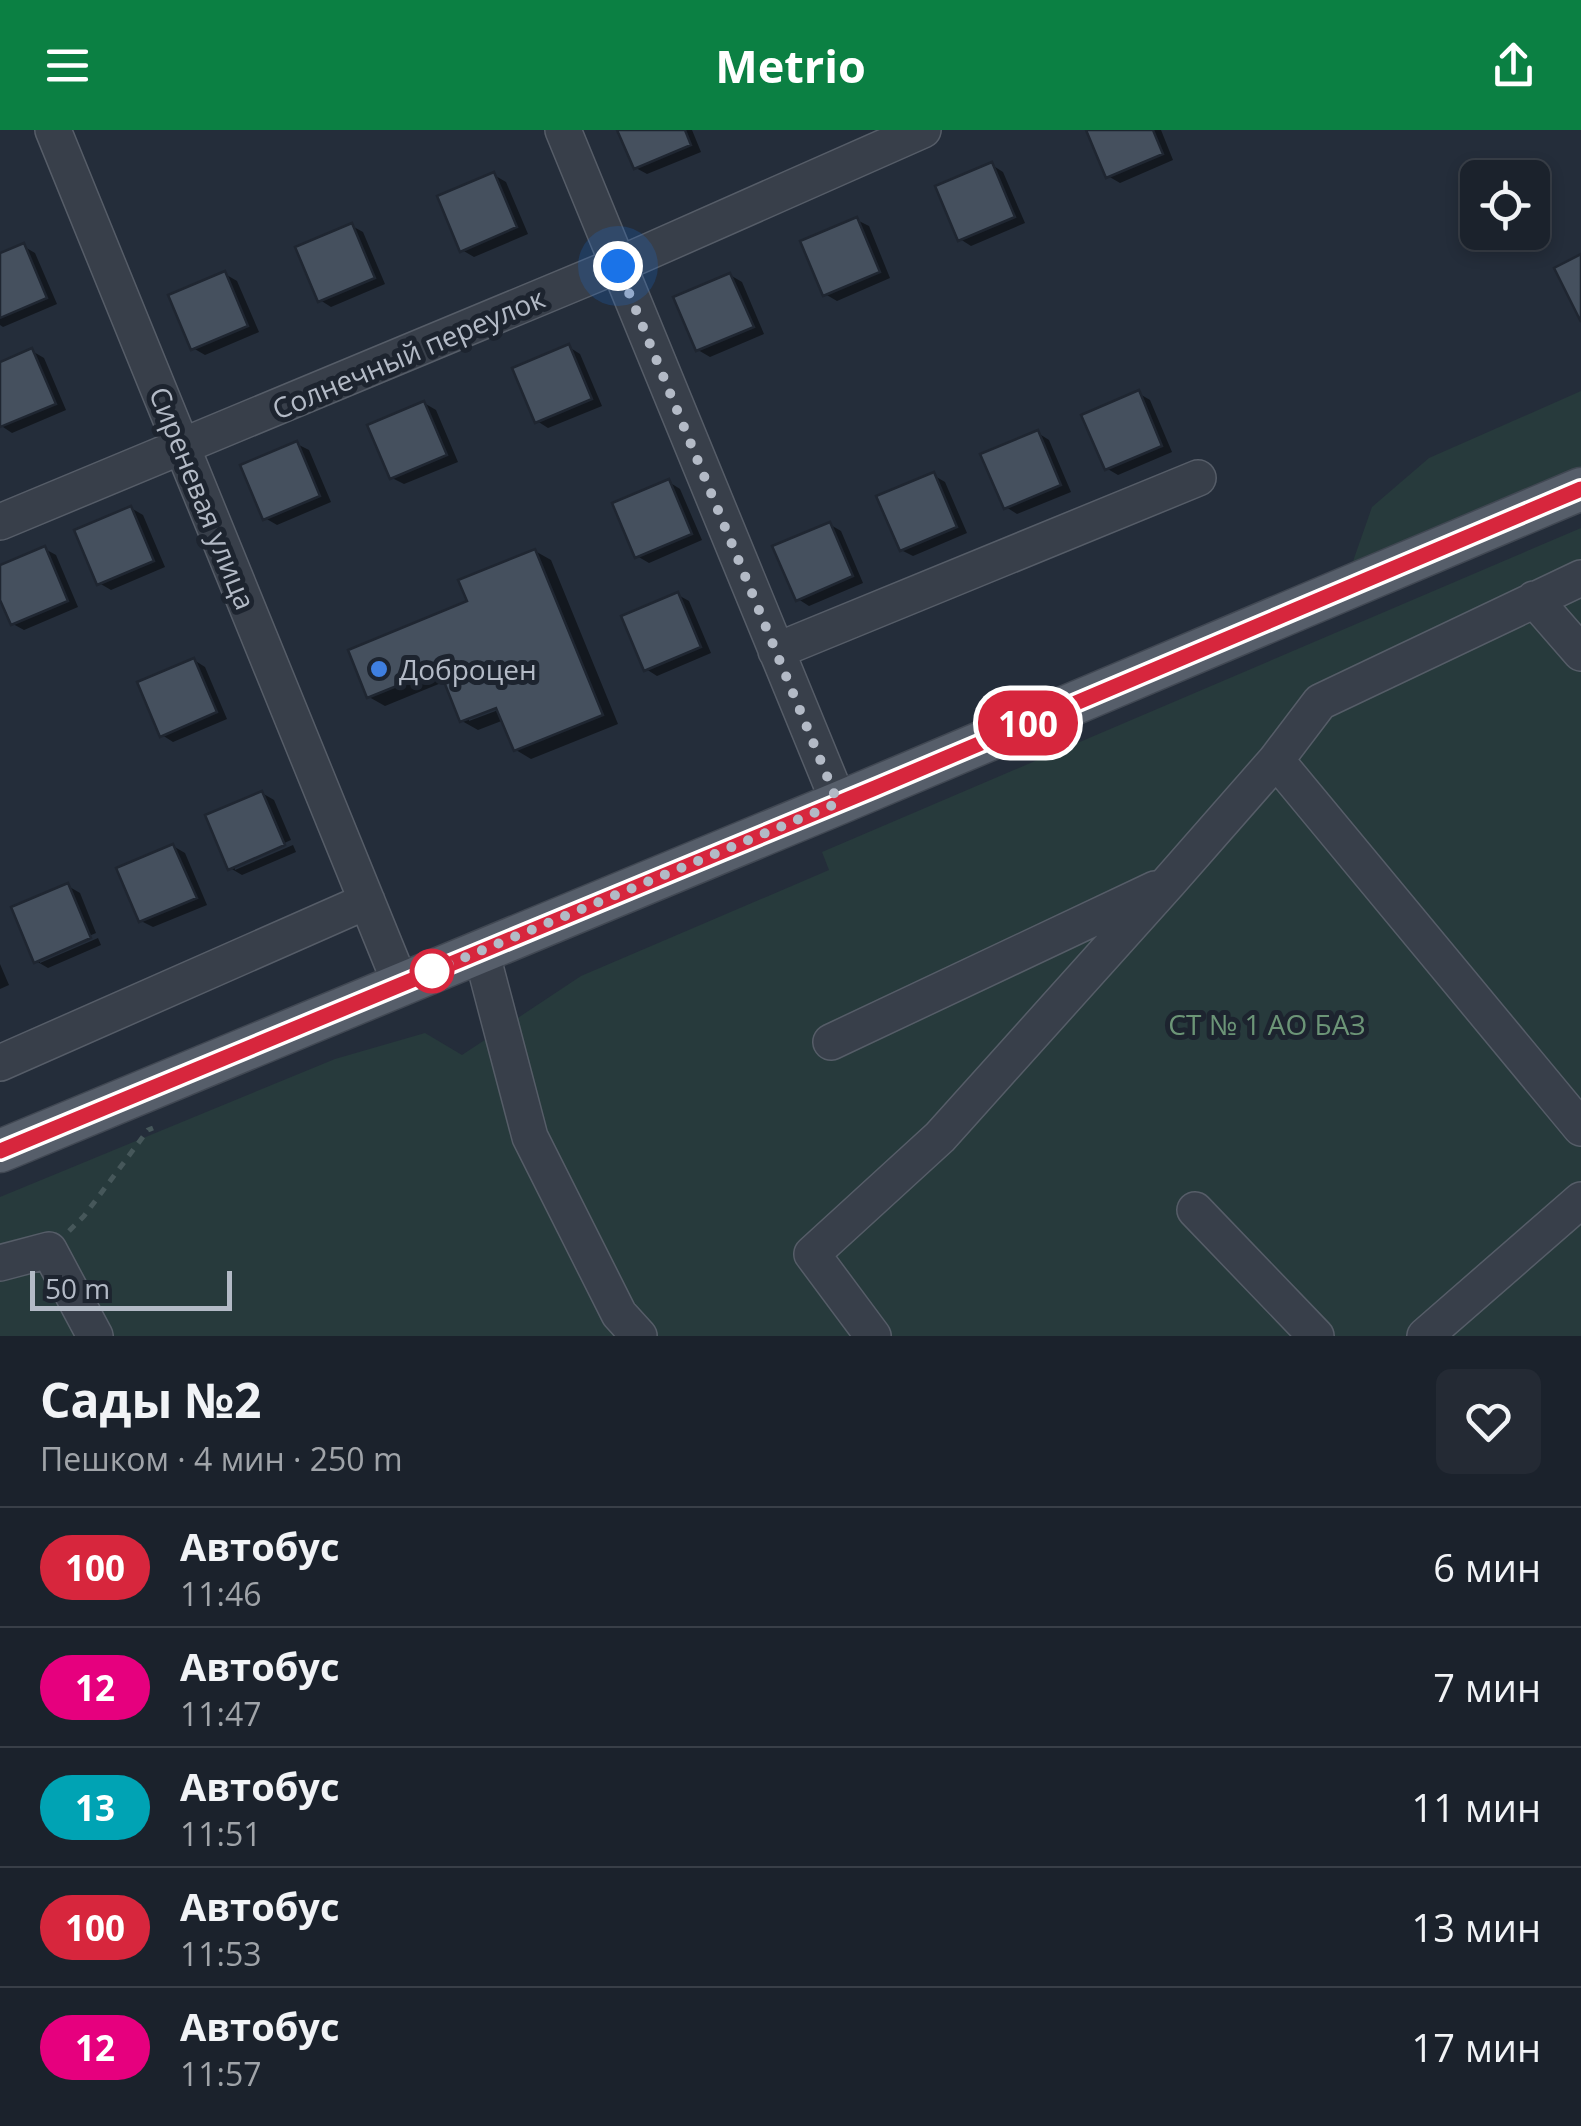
<!DOCTYPE html>
<html lang="ru">
<head>
<meta charset="utf-8">
<style>
  body { margin:0; font-family:"Open Sans",sans-serif; background:#242a34; color:#f1f3f6; height:100vh; display:flex; flex-direction:column; font-size:38px; white-space:nowrap }
  * { box-sizing:border-box; margin:0 }
  p { font-size:32px; color:#a0a4a9 }
  .icon { flex:none; width:55px; height:55px; fill:none; stroke:currentColor; stroke-width:2; stroke-linecap:round; stroke-linejoin:round }
  .map { position:relative; height:1206px; overflow:hidden }
  .details { display:flex; flex-direction:column; background:#1b222c; flex:1 }
  .details>* { flex:none }
  .badge { padding:0 20px; border-radius:32px; font-size:35px; line-height:65px }
  .buttons { position:absolute; left:1460px; top:30px; display:grid; gap:20px }
  .buttons a { display:grid; place-items:center; width:90px; height:90px; border-radius:15px; background:#1b222c; box-shadow:0 5px 15px #0003,0 0 0 2px #393f48; font-size:50px }
  .scale { position:absolute; left:30px; bottom:25px; width:202px; box-sizing:border-box; padding-left:10px; border:5px solid #b3bac6; border-top:0; font-size:28px; line-height:35px; white-space:nowrap; color:#b3bac6; -webkit-text-stroke:8px #1d242f; paint-order:stroke }
  .you { position:absolute; width:50px; height:50px; margin:-25px; border:8px solid #fff; border-radius:50%; background:#1a73e8; box-shadow:0 0 0 15px #1a73e833 }
  .map>.badge { position:absolute; translate:-50% -50%; box-shadow:0 0 0 5px #fff }
  .round { display:grid; place-items:center; flex:none; width:105px; height:105px; border-radius:15px; background:#242a34 }
  .summary { display:flex; align-items:center; justify-content:space-between; height:170px; padding:0 40px }
  h1 { font-size:48px; font-weight:700; line-height:75px }
  ul { padding:0; list-style:none }
  li { display:flex; align-items:center; gap:30px; height:120px; padding:0 40px; border-top:2px solid #393f48 }
  li div { flex:1 }
  li b { display:block; font-size:38px }
  li em { font-style:normal }
  li .badge { min-width:110px; font-weight:700; text-align:center }
  header { display:flex; justify-content:space-between; align-items:center; height:130px; padding:0 40px; background:#0b8043; color:#fff; font-size:45px; font-weight:700 }
  .map>svg:first-child { display:block }
</style>
</head>
<body>
<header><svg class="icon" aria-label="menu" viewBox="0 0 24 24"><path d="M4 6h16M4 12h16M4 18h16"/></svg>Metrio<svg class="icon" aria-label="share" viewBox="0 0 24 24"><path d="M12 15V3M7 8l5-5 5 5M5 13v7h14v-7"/></svg></header>
<div class="map">
<svg width="1581" height="1206" viewBox="0 0 1581 1206">
  <rect width="100%" height="100%" fill="#242d3a"/>
  <path fill="#273a3c" d="M1581 261V339L1351 437 1372 377 1429 328Z
    M1581 398V1206H0V1067L335 929 425 903 462 925 581 846 829 740 822 722Z"/>
  <path fill="#0007" fill-rule="evenodd" d="M620 0H692L701 22 647 44 636 38Z
    M1089 0H1161L1173 30 1120 53 1108 46Z
    M992 35 1003 42 1025 93 971 116 960 109Z
    M494 45 506 52 528 104 474 127 462 120Z
    M857 90 869 96 890 148 837 171 825 164Z
    M352 96 363 102 385 154 331 177 320 170Z
    M23 116 35 123 57 174 3 197 0 195V126Z
    M225 144 237 151 259 202 205 225 193 218Z
    M730 145 742 152 764 204 710 227 698 220Z
    M569 217 580 224 602 276 548 298 537 291Z
    M32 221 44 228 66 280 12 303 0 295V235Z
    M1138 263 1150 270 1172 322 1118 345 1106 338Z
    M424 273 436 280 458 332 404 354 392 348Z
    M1038 303 1049 310 1071 362 1017 384 1006 377Z
    M297 314 309 320 331 372 277 395 265 388Z
    M933 345 945 352 967 403 913 426 901 420Z
    M669 352 680 359 702 410 649 433 637 426Z
    M131 378 143 385 165 437 111 460 99 453Z
    M829 394 841 401 863 453 809 476 798 469Z
    M45 419 56 425 78 477 24 500 13 494 0 464V437Z
    M535 421 551 430 618 594 531 629 516 620 504 590 478 600 462 591 446 551 385 576 369 567 470 473ZM507 571 509 576 469 591V586Z
    M678 465 689 471 711 523 657 546 646 539Z
    M194 530 205 537 227 589 173 612 162 605Z
    M262 663 274 670 291 710 235 735V740L293 715 296 722 242 745 230 738Z
    M173 716 185 723 207 775 153 797 141 791Z
    M68 756 80 763 96 803 40 827V833L98 808 101 815 48 838 36 831Z
    M0 834 9 855 0 859Z"/>
  <path fill="#45505e" stroke="#1f2631" stroke-width="2.5" d="M617 0H685L691 15 634 39Z
    M1086 0H1153L1163 24 1106 48Z
    M992 32 1015 87 958 111 935 56Z
    M494 42 517 97 460 122 437 66Z
    M857 87 880 142 823 166 800 111Z
    M352 93 375 148 318 172 295 117Z
    M24 113 47 168 0 188V123Z
    M1581 124V192L1554 138Z
    M225 141 248 196 191 220 168 165Z
    M730 143 754 197 696 221 673 167Z
    M569 214 592 269 535 293 512 238Z
    M32 218 56 274 0 297V232Z
    M1139 260 1162 316 1105 340 1081 285Z
    M424 271 447 325 390 349 367 295Z
    M1038 300 1061 355 1004 379 980 324Z
    M297 311 320 366 263 390 240 335Z
    M934 342 957 397 900 421 876 366Z
    M669 349 692 404 635 428 612 373Z
    M131 376 154 431 97 455 74 400Z
    M830 392 853 446 796 471 772 416Z
    M45 416 68 471 11 495 0 470V435Z
    M535 419 603 585 514 621 496 578 460 592 439 539 367 568 348 520 467 471 458 450Z
    M678 462 701 517 644 541 621 486Z
    M194 528 217 582 160 607 137 552Z
    M262 661 285 715 228 740 205 685Z
    M173 714 197 768 139 792 116 738Z
    M68 753 91 808 34 833 11 777Z"/>
  <g fill="none" stroke-linecap="round" stroke-linejoin="round">
    <g stroke="#565d68" stroke-width="38">
      <path id="minor" d="M53 0 401 855
        M563 0 839 673
        M0 392 618 135 923 0
        M1534 469 1581 523
        M776 521 1198 348
        M1276 630 1581 998
        M481 821 530 1007 619 1184 639 1206
        M831 912 1155 759
        M0 933 367 771
        M1195 1080 1316 1206
        M0 1133 49 1120 95 1206
        M873 1206 812 1124 940 1007 1169 752 1276 630 1320 572 1581 448
        M1425 1206 1581 1070"/>
    </g>
    <g stroke="#414853" stroke-width="45">
      <path id="major" d="M0 1021 839 673 1581 359"/>
    </g>
    <path stroke="#46575a" stroke-width="5" stroke-dasharray="8 8" stroke-linecap="butt" d="M69 1101 84 1086 148 1000 153 998"/>
    <use href="#minor" stroke="#383f4a" stroke-width="35"/>
    <use href="#major" stroke="#565e6a" stroke-width="42"/>
  </g>
  <g fill="none" stroke-linecap="round" stroke-linejoin="round">
    <g stroke="#fff" stroke-width="22">
      <path id="line" d="M0 1021 875 658 1581 359"/>
    </g>
    <use href="#line" stroke="#d7263d" stroke-width="15"/>
    <path stroke="#b3bac6" stroke-width="10" stroke-dasharray="0 18" d="M432 841 838 673 618 136"/>
  </g>
  <circle fill="#3f7fe0" stroke="#1d242f" stroke-width="4" cx="379" cy="539" r="10"/>
  <circle fill="#fff" stroke="#d7263d" stroke-width="5" cx="432" cy="841" r="20"/>
  <g text-anchor="middle" dominant-baseline="central" stroke-width="10" stroke-linejoin="round" paint-order="stroke">
    <g font-size="28" fill="#b3bac6" stroke="#1d242f">
      <text transform="translate(408 223) rotate(-23)">Солнечный переулок</text>
      <text transform="translate(203 368) rotate(68)">Сиреневая улица</text>
    </g>
    <g font-size="28" fill="#b3bac6" stroke="#1d242f" text-anchor="start">
      <text x="399" y="539">Доброцен</text>
    </g>
    <g font-size="28" fill="#6c9577" stroke="#1d242f">
      <text x="1267" y="894">СТ № 1 АО БАЗ</text>
    </g>
  </g>
</svg>
<div class="buttons">
<a><svg class="icon" aria-label="locate" viewBox="0 0 24 24"><circle cx="12" cy="12" r="6"/><path d="M12 2v4M12 18v4M2 12h4M18 12h4"/></svg></a>
</div>
<div class="scale">50 m</div>
<div class="you" style="left:618px;top:136px"></div>
<b class="badge" style="left:1028px;top:593px;background:#d7263d;color:#fff">100</b>
</div>
<section class="details">
<div class="summary"><div><h1>Сады №2</h1><p>Пешком · 4 мин · 250 m</p></div><a class="round"><svg class="icon" aria-label="heart" viewBox="0 0 24 24"><path d="M12 20l-8-8c-3-5 5-10 8-4 3-6 11-1 8 4z"/></svg></a></div>
<ul>
<li><span class="badge" style="background:#d7263d;color:#fff">100</span><div><b>Автобус</b><p>11:46</p></div><em>6 мин</em></li>
<li><span class="badge" style="background:#e6007e;color:#fff">12</span><div><b>Автобус</b><p>11:47</p></div><em>7 мин</em></li>
<li><span class="badge" style="background:#00a3b4;color:#fff">13</span><div><b>Автобус</b><p>11:51</p></div><em>11 мин</em></li>
<li><span class="badge" style="background:#d7263d;color:#fff">100</span><div><b>Автобус</b><p>11:53</p></div><em>13 мин</em></li>
<li><span class="badge" style="background:#e6007e;color:#fff">12</span><div><b>Автобус</b><p>11:57</p></div><em>17 мин</em></li>
</ul>
</section>
</body>
</html>
